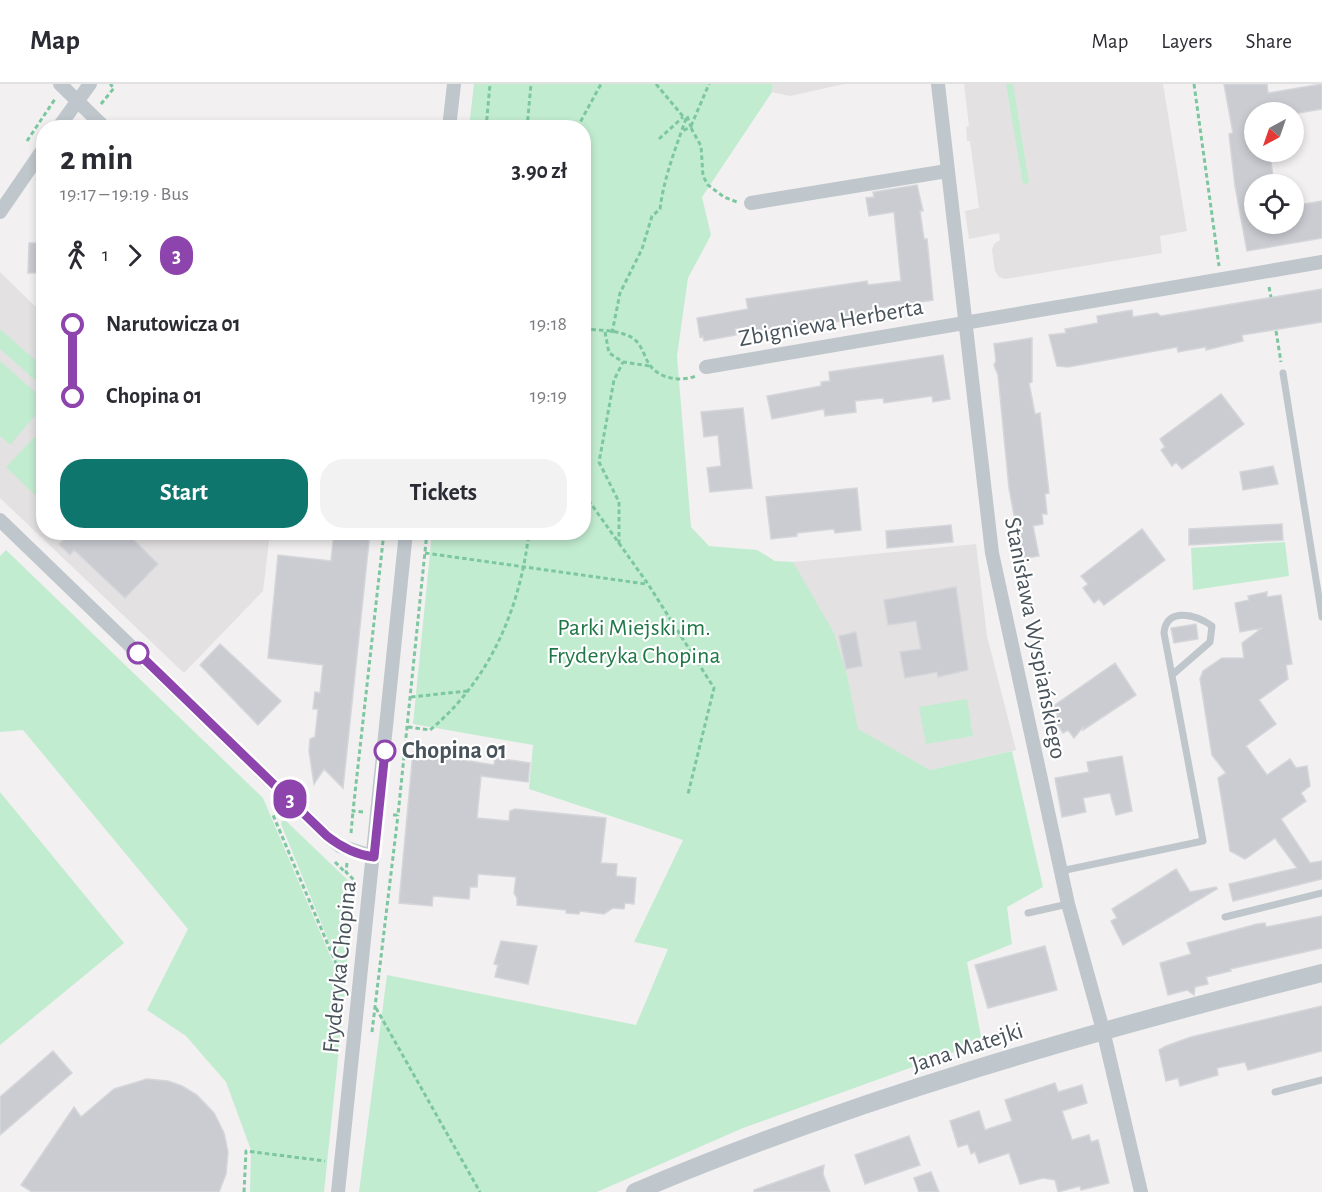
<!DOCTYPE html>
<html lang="en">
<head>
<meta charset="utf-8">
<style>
  body { margin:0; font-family:"Alegreya Sans",sans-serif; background:#f2f2f3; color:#2b2b33; height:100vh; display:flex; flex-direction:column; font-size:22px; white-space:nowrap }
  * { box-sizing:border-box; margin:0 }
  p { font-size:20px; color:#7c7c81 }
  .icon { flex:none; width:33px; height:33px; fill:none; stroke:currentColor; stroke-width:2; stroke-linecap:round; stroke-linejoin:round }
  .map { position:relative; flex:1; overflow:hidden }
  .side { position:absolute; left:36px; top:36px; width:555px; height:420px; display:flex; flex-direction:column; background:#fff; border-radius:24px; box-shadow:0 3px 9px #0003 }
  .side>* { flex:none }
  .badge { padding:0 12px; border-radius:20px; font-size:21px; line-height:39px }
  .needle { width:39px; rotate:220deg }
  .controls { position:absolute; left:1244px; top:18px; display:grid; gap:12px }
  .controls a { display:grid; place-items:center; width:60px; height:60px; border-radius:50%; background:#fff; box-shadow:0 3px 9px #0003; font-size:30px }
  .map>.badge { position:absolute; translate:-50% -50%; box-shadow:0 0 0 3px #fff }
  .legs { display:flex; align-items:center; gap:9px; height:66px; padding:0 24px; font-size:20px }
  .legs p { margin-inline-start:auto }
  .overview { display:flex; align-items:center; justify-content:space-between; height:102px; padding:0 24px }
  h1 { font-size:33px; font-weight:600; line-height:45px }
  .button { display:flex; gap:12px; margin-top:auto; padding:12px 24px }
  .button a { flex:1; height:69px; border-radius:24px; background:#0f766e; color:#fff; font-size:24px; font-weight:600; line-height:69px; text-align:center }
  .button a+a { background:#f2f2f3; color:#2b2b33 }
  ul { padding:0 24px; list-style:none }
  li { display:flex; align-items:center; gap:21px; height:72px; font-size:22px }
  li i { display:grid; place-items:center; width:9px; height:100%; margin:0 8px; background:currentColor }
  li i::after { content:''; width:15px; height:15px; margin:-8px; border:4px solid; border-radius:50%; background:#fff }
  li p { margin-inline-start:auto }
  li:first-child i { background:linear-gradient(#0000 50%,currentColor 0) }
  li:last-child i { background:linear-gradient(currentColor 50%,#0000 0) }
  header { display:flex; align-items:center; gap:36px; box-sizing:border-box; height:84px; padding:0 30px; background:#fff; border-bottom:2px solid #e1e1e2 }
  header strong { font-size:28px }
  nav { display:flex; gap:33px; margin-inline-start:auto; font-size:21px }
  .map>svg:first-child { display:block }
</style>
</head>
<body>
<header>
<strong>Map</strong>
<nav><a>Map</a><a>Layers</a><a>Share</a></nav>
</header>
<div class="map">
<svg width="1322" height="1108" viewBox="0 0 1322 1108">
  <rect width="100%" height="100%" fill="#f2f0f0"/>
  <path fill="#e3e1e1" d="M773 0H844L790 12 772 8Z
    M964 0H1163L1187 147 1160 152 1162 169 1005 195 999 193 995 187 992 166 994 160 1000 156 999 149 969 155 965 127 979 124 970 57H967L966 43 969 42Z
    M0 188 43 230 44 448 270 449 263 507 184 589 0 414Z
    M976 460 987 552 1016 666 930 686 857 645 847 591 793 478Z"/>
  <path fill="#c2ecd0" d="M474 0H773L772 8 702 113 711 151 688 194 677 272 691 443 709 462 757 466 775 477 793 478 834 549 847 591 858 645 930 686 1012 667 1043 803 1007 823 1012 860 967 878 982 958 743 1044 597 1108H359L387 891 636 941 668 865 634 858 683 756 529 705 533 661 413 640 432 449 584 448V44L469 43Z
    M1006 0H1013L1029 99 1023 100Z
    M0 245 43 283V303L0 265Z
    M0 277 43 315V322L10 361 0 352Z
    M43 344V405L37 413 6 383Z
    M1285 458 1289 492 1193 506 1191 464Z
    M6 466 263 714 345 907 324 1108H250L251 1066 226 998 186 952 147 926 188 845 23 646 0 648V472Z
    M967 615 973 652 926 660 919 623Z
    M0 708 124 859 0 961Z
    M282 737H286L354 802 346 887 340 885 281 740Z"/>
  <path fill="#caccd2" stroke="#d4d6da" stroke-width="1.5" d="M1224 0H1267L1268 9 1322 0V25L1293 30 1254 28V68H1265L1266 72 1270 71 1274 100H1254V140H1293V122L1322 117V154L1247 167 1235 102 1229 50 1233 49Z
    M917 101 923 127H920L924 155H927L933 216 872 225 873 231 798 245 797 241 755 248 754 243 735 245 736 251 704 257 703 252 700 253 697 234 748 225 746 215 867 197 868 201 901 197 894 128 869 132 866 114 874 113 873 108Z
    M29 159H44V189H28Z
    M1322 205V238L1242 251 1243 257 1206 266V263L1178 268 1177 263 1068 283 1057 282 1049 251 1066 249 1065 245 1098 239 1097 232 1132 226 1133 233 1157 229 1161 232Z
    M1032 254V298L1029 299 1035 330 1040 329 1049 409 1045 410 1047 430H1042L1043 440 1033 442 1039 472 1022 475 1009 404 998 291 994 281 996 277 994 260Z
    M943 271 950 315 933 318 932 312 884 319 883 314 855 317 856 328 825 332 824 325 772 335 767 312 821 302V298L830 297 829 288Z
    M1221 310 1244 340 1182 385 1176 378 1172 382 1161 366 1165 363 1160 355Z
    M743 324 752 404 710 408 707 384 721 382 718 351 704 353 701 328Z
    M1273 382 1278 400 1243 406 1240 388Z
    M857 404 861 446 835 449 834 445 797 449V452L771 455 766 413Z
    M1282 440 1283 456 1189 461V445Z
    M951 441 953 458 887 464 886 447Z
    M1142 445 1165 476 1104 521 1099 515 1094 519 1083 504 1088 500 1081 492Z
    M55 448H126L158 480 125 514 74 466 70 471 59 460 63 457Z
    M334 448H370L343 704 324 685 314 700 309 667 310 655 315 653 318 625H313L315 608 320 609 323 581 268 574 278 471 331 477Z
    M956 503 968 586 938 593 937 588 905 594 900 568 921 565 916 537 888 541 884 516Z
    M1267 508V513L1281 511 1292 580 1286 581 1288 595 1259 616 1276 640 1246 662 1267 691 1290 675 1296 684 1307 682 1310 702 1301 709 1306 717 1281 735 1310 779 1322 777V795L1233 817 1229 800 1297 784 1275 754 1245 775 1230 767 1218 694 1226 689 1212 671 1200 595 1203 587 1222 574H1244L1242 559 1262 544 1240 548 1235 519 1249 516 1248 512Z
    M1196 540 1198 555 1174 559 1171 544Z
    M856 548 862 582 846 585 839 552Z
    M220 560 281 617 258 641 200 581Z
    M1115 579 1136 611 1083 646V643L1074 654 1068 646 1063 649 1053 634 1058 631 1052 623Z
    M413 668 494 681 495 674 530 679 528 698 481 692 477 734 509 737 510 727 515 725 606 734 601 779 617 780 616 792 636 794 634 820 625 819 624 825 613 824 604 830 580 827 579 830 566 829V826L517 821V814L514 809 516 793 478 790 477 803H470L469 815 433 812 432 822 399 819Z
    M1122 672 1132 727 1116 731 1110 709 1083 714 1086 728 1062 733 1055 694 1089 688 1087 678Z
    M1176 785 1190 808 1216 803 1217 805 1123 861 1111 837 1117 834 1112 825Z
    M1322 832V864L1230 885 1231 887 1206 893 1208 900 1195 903 1194 911 1187 906 1168 911 1160 879 1191 870 1187 859 1257 840 1265 839 1266 843Z
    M501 857 537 862 528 900 495 893 498 881 494 880Z
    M1045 862 1057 906 988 924 975 881Z
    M1322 922V967L1248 986 1245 978 1217 984 1218 991 1180 1002 1178 994 1166 997 1159 966 1166 962 1191 953Z
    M53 967 72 989 0 1051V1013Z
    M147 995 168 997 182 1002 197 1011 214 1029 224 1049 228 1068 226 1090 219 1108H32L21 1101 74 1023 81 1033 114 1005Z
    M1055 999 1058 1008 1082 1001 1087 1019 1062 1027 1072 1056 1089 1051 1091 1058 1098 1056 1109 1099 1081 1106 1080 1102 1058 1108 1055 1096 1043 1094 1020 1100 1009 1069 979 1079 975 1068 971 1070 968 1060 958 1063 950 1037 979 1027 985 1046 1012 1037 1005 1016Z
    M909 1052 920 1081 865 1100 855 1071Z
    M824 1081 823 1090 830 1108H754V1106Z
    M931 1088 939 1108H919L914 1094Z"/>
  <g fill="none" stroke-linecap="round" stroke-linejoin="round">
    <path stroke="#7cc79f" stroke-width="3" stroke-dasharray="4.5 3" stroke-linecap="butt" d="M656 0 686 36
      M1194 0 1219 182
      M101 20 114 4 110 0
      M691 42 709 0
      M486 44 490 0
      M527 44 531 0
      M577 44 601 0
      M691 44 701 62 703 92 708 101 724 113 737 118
      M659 55 683 33
      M27 57 55 15
      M1269 203 1271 213
      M584 245C599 246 622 246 634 255 642 261 644 272 649 280 659 295 680 298 696 292
      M1276 247 1281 278
      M605 248 609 269 623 278 650 282
      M612 249 620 209 642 165 652 132 660 125C664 93 676 63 687 32L691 43 682 47
      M584 410 648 500 714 604 688 710
      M619 460V418L599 378 614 296 623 278
      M425 469 646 500
      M411 613 467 607
      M408 643 430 646C490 596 520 525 529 448
      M278 726 273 731 343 896H346
      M363 728 353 727 384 448
      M393 731H398L427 448
      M351 749 353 727
      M335 778 345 788
      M347 779 346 788 354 796
      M376 924 480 1108
      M372 948 398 731
      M244 1108 246 1067 325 1077"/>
    <path stroke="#bfc7cd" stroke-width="7" d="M1283 289 1322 533
      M1061 787 1203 757 1164 549C1166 522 1197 531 1212 542L1210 558 1172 591
      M1028 829 1068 820
      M1225 833 1322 809
      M1275 1008 1322 996"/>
    <path stroke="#bfc7cd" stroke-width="14" d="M60 0 105 44
      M938 0 992 469 1068 820 1103 946 1141 1108
      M58 44 90 0
      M449 44 454 0
      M751 119 947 87
      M0 128 44 64
      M706 283 1322 178
      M0 436 327 752 340 762 374 773
      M338 1108 406 448"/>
    <path stroke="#bfc7cd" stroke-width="18" d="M635 1108C856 1014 1089 948 1322 889"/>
  </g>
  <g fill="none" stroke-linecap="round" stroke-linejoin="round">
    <g stroke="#fff" stroke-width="14">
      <path id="line-1" d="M138 569 327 752C341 763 356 771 374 773L385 667"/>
    </g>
    <use href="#line-1" stroke="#8e44ad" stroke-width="9"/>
  </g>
  <g fill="#fff" stroke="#8e44ad" stroke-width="3">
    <circle cx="138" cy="569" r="10"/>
    <circle cx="385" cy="667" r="10"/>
  </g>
  <g text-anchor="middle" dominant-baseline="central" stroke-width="4.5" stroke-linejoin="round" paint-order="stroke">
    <g font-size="24" fill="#49535b" stroke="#fff">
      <text transform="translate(831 239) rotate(-10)">Zbigniewa Herberta</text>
      <text transform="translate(1035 554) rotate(79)">Stanisława Wyspiańskiego</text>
      <text transform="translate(340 883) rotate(-84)">Fryderyka Chopina</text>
      <text transform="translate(967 964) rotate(-18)">Jana Matejki</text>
    </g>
    <g font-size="24" fill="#1f7747" stroke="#fff">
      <text x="634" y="544">Parki Miejski im.<tspan x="634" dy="28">Fryderyka Chopina</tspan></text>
    </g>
    <g font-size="24" font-weight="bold" fill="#49535b" stroke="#fff" text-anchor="start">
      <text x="402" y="667">Chopina 01</text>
    </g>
  </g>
</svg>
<div class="controls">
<a><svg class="needle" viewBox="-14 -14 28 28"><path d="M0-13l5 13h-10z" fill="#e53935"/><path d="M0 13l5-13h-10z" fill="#7c7c81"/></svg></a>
<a><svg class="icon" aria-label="locate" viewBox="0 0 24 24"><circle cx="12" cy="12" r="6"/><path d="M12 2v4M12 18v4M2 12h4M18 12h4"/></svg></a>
</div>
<b class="badge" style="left:290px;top:715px;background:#8e44ad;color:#fff">3</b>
<section class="side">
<div class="overview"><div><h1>2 min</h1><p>19:17 – 19:19 · Bus</p></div><b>3.90 zł</b></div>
<div class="legs"><svg class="icon" aria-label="walk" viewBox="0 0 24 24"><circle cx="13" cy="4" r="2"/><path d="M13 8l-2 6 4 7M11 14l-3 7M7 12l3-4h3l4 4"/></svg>1<svg class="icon" aria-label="forward" viewBox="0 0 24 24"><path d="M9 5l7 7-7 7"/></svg><b class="badge" style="background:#8e44ad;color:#fff">3</b></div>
<ul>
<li><i style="color:#8e44ad"></i><b>Narutowicza 01</b><p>19:18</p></li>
<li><i style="color:#8e44ad"></i><b>Chopina 01</b><p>19:19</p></li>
</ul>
<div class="button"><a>Start</a><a>Tickets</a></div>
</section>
</div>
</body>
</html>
